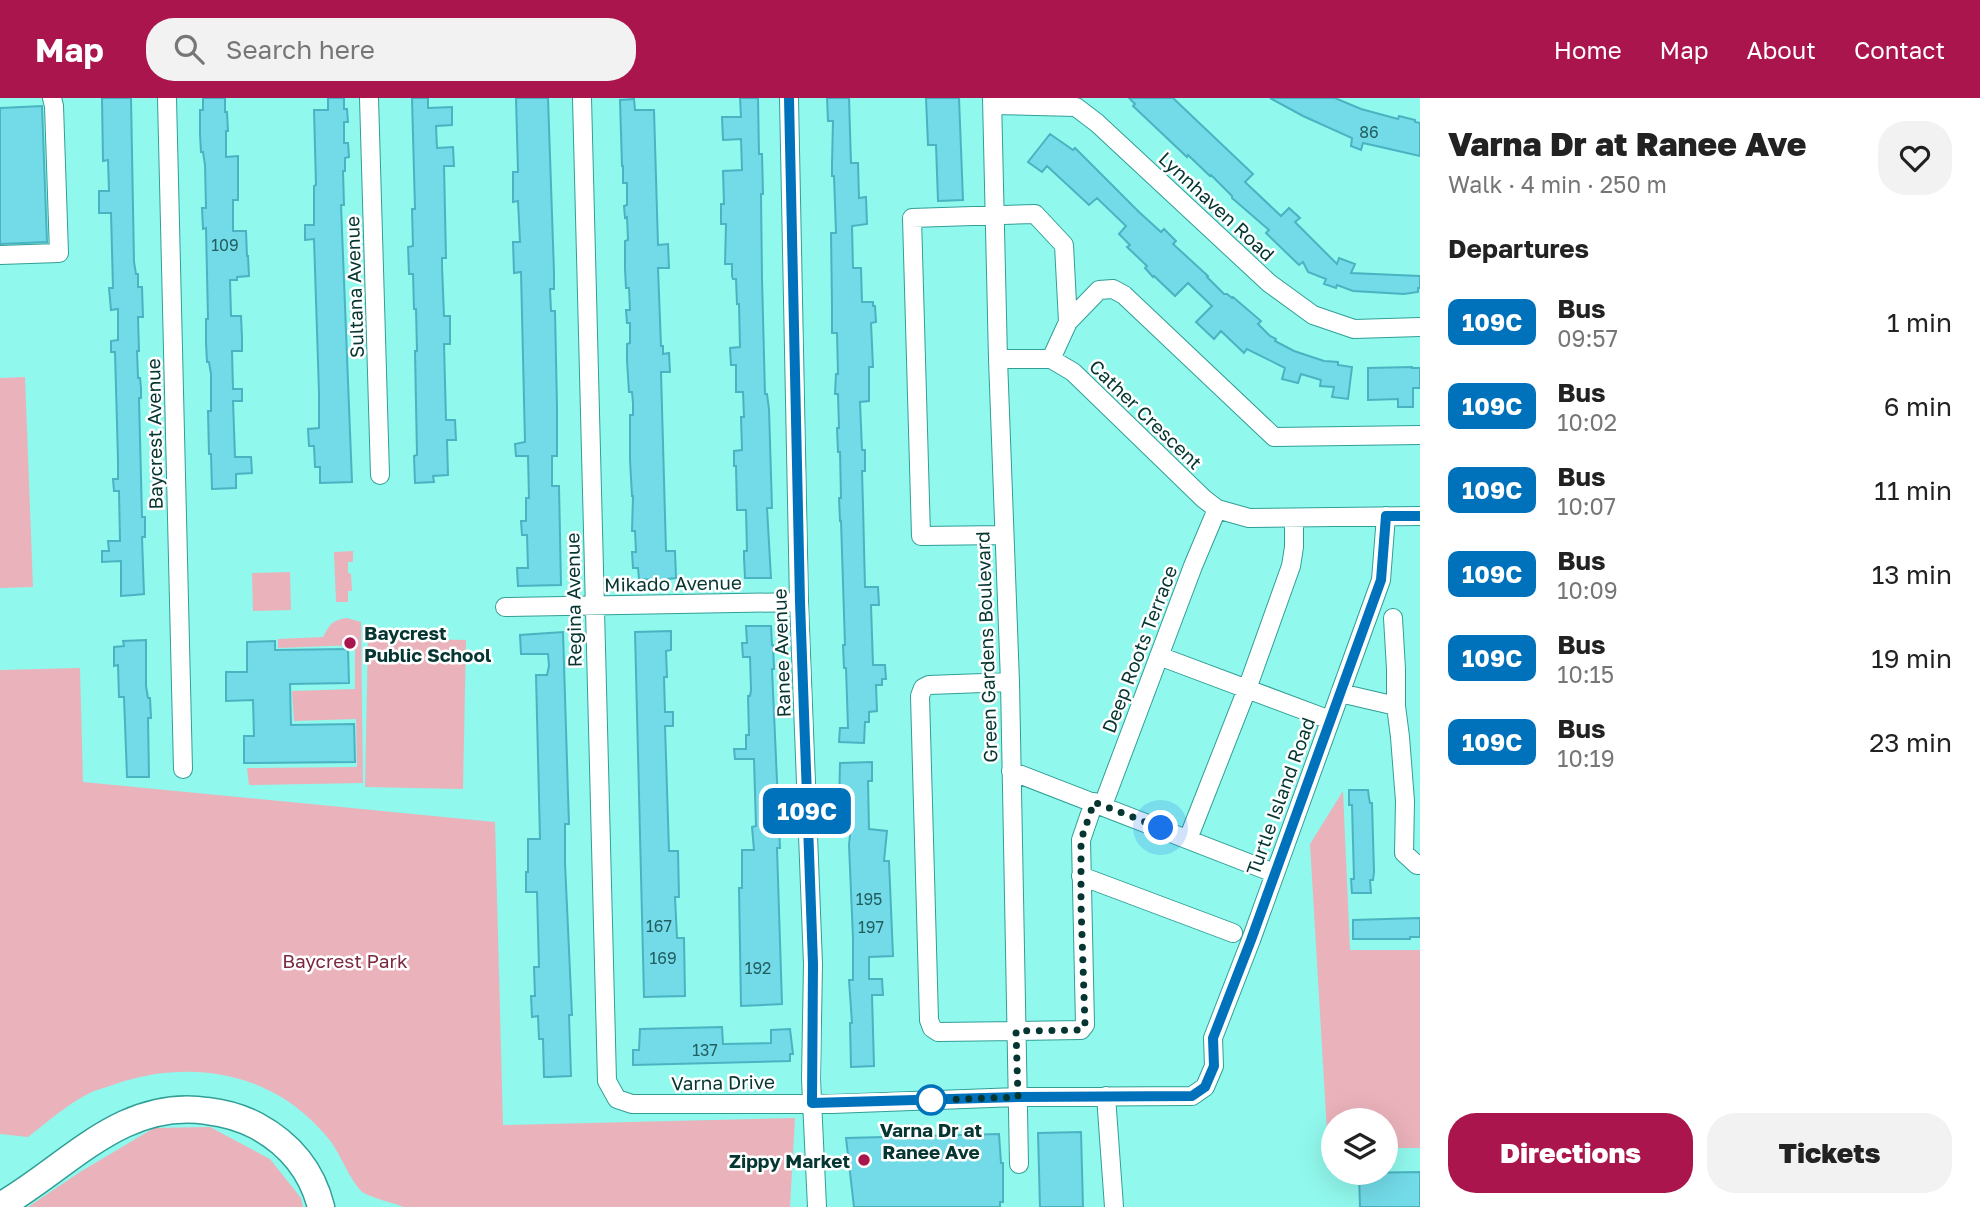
<!DOCTYPE html>
<html lang="en">
<head>
<meta charset="utf-8">
<style>
  body { margin:0; font-family:"Golos Text",sans-serif; background:#f2f2f2; color:#222; height:100vh; display:flex; flex-direction:column; font-size:26px; white-space:nowrap }
  * { box-sizing:border-box; margin:0 }
  p { font-size:23px; color:#767676 }
  .icon { flex:none; width:38px; height:38px; fill:none; stroke:currentColor; stroke-width:2; stroke-linecap:round; stroke-linejoin:round }
  .map { position:relative; flex:1; overflow:hidden }
  .details { display:flex; flex-direction:column; background:#fff; width:560px }
  .details>* { flex:none }
  .badge { padding:0 14px; border-radius:10px; font-size:24px; line-height:46px }
  .fabs { position:absolute; left:1321px; top:1010px; display:grid; gap:14px }
  .fabs a { display:grid; place-items:center; width:77px; height:77px; border-radius:50%; background:#fff; box-shadow:0 7px 28px #0002; font-size:35px }
  .you { position:absolute; width:35px; height:35px; margin:-18px; border:5px solid #fff; border-radius:50%; background:#1a73e8; box-shadow:0 0 0 10px #1a73e833 }
  .map>.badge { position:absolute; translate:-50% -50%; box-shadow:0 0 0 4px #fff }
  h2 { padding:0 28px; font-size:26px; line-height:63px }
  .round { display:grid; place-items:center; flex:none; width:74px; height:74px; border-radius:28px; background:#f2f2f2 }
  .overview { display:flex; align-items:center; justify-content:space-between; height:119px; padding:0 28px }
  h1 { font-size:33px; font-weight:800; line-height:52px }
  .button { display:flex; gap:14px; margin-top:auto; padding:14px 28px }
  .button a { flex:1; height:80px; border-radius:28px; background:#a9154c; color:#fff; font-size:28px; font-weight:800; line-height:80px; text-align:center }
  .button a+a { background:#f2f2f2; color:#222 }
  ul { padding:0; list-style:none }
  li { display:flex; align-items:center; gap:21px; height:84px; padding:0 28px }
  li div { flex:1 }
  li b { display:block; font-size:26px }
  li em { font-style:normal }
  li .badge { min-width:77px; font-weight:700; text-align:center }
  header { display:flex; align-items:center; gap:42px; box-sizing:border-box; height:98px; padding:0 35px; background:#a9154c; color:#fff }
  header strong { font-size:33px }
  nav { display:flex; gap:38px; margin-inline-start:auto; font-size:24px }
  .search { width:490px; height:63px; background:#f2f2f2; display:flex; align-items:center; gap:18px; box-sizing:border-box; padding:0 24px; border-radius:28px; color:#767676; font-size:26px }
  main { display:flex; flex:1; min-height:0 }
  .map>svg:first-child { display:block }
</style>
</head>
<body>
<header>
<strong>Map</strong>
<div class="search"><svg class="icon" aria-label="search" viewBox="0 0 24 24"><circle cx="10" cy="10" r="6"/><path d="M15 15l6 6"/></svg>Search here</div>
<nav><a>Home</a><a>Map</a><a>About</a><a>Contact</a></nav>
</header>
<main>
<div class="map">
<svg width="1420" height="1109" viewBox="0 0 1420 1109">
  <rect width="100%" height="100%" fill="#91f8ed"/>
  <path fill="#eab2bb" d="M25 279 33 489 0 490V280Z
    M353 453V464H348V475L351 476 352 493H348V504H336L334 454Z
    M290 474 291 512 253 513 252 475Z
    M347 520 361 524 363 685 249 687 247 670 357 669 356 621 294 623 292 593 355 591V547L278 550V541L323 539C331 525 331 523 347 520Z
    M368 540 466 542 463 691 365 689Z
    M80 570 83 684 495 724 503 1027 795 1020 790 1109H404C391 1104 375 1101 364 1095 354 1089 342 1061 335 1050 331 1043 325 1036 319 1030 266 973 189 962 118 985 108 989 97 991 88 996 69 1005 45 1026 28 1039L0 1036V572Z
    M1343 693 1350 852H1420V1050H1386V1022H1334L1333 1051H1328L1310 746Z
    M210 1029 270 1061 301 1100 303 1109H28L80 1074 154 1030Z"/>
  <path fill="#73dae8" stroke="#49b3c1" stroke-width="2" d="M102 0H131L134 164 136 176H138V189H142L143 219H138L139 253H137L138 280H140L141 290V300H139L142 419H145V439H142L144 496 134 497 121 498V463L102 464V453H109L108 443H120L119 393H114L113 381H118V362L115 254H111V243L118 242V211L111 212 109 190H113L111 115H99V93H109L108 62 103 63Z
    M203 0H225V14H227L228 33H226V59L238 58V102H233V133H246L247 158H248L249 178 237 179V182H230L231 218H241L242 240V253H232L233 291H242V303H233L235 359H251L252 375 236 376V390L212 391 211 356H209L208 313H211V276L209 264H207L206 245V221H208L206 130 203 131 202 110H206L205 67 203 54H201L200 37V12H203Z
    M328 0H344V11H347L348 24H344V45H348L349 59 345 60V73H343L344 107H341L352 384 320 385V369H315L314 348H309L308 331 319 330V295L314 141 305 142V127H314V88L316 87 314 12H328Z
    M412 0H428V10L452 9V27L436 28 437 50 453 49 454 68H444L446 160H442V168L444 218H450V246H444L446 322H455L456 342H447L448 377 433 378 434 384 415 385 414 358 417 357 415 253H417L416 211H414L413 176H409L408 149 413 148 412 111H415Z
    M516 0H548L554 174V191H550L551 213H555L557 309V358H552V388H559L561 487 518 488 517 470H528L527 437H522L521 423H526V400H529L528 358H516L515 346 525 344 521 174 514 175 513 144H520L518 103 513 104V74H518Z
    M740 0H758L759 56H762L763 96H761L762 181 765 296H767L769 311 772 410H767L771 480H745L744 459V453H747L746 412H737L736 368H734V353L742 352 741 319H744L743 294H736V267H731L730 250 740 249 739 206H737L736 181H733L732 178V166H725L726 126H721V106H724L723 73 742 72 741 41 723 42 722 19H741Z
    M827 0H849L851 65H858L859 100 866 99 867 126 852 128 853 170H861L862 204H873V208H875L876 224 871 225 873 269H869V303L860 304 862 352H865V373H862L863 408 865 489H878L879 507H871L873 567H885L886 581H882V587H876L877 613 869 614V624H865L864 645 839 644 840 630H848L846 570H844L843 547H845L841 423H840L839 400H841L840 354H838L837 330H839L838 296H835L836 276H838L837 235H832V208L831 135H836L834 78H832V66L833 23H828Z
    M926 0H959L963 102 938 103 936 47H928Z
    M1129 0H1173L1253 76 1245 84 1281 118 1289 110 1300 120 1295 124 1337 166 1339 160 1355 166 1351 175 1420 178V190H1418V194L1404 196 1353 193 1337 187 1336 190 1324 186 1326 181 1308 174 1303 164 1299 167 1266 135 1269 132 1232 100V98L1211 77 1210 78 1188 57 1187 59 1133 8 1135 6Z
    M1270 0H1335L1361 11 1398 21 1399 18 1415 22V24L1420 25V58L1363 45 1361 52 1351 48 1352 40 1303 18Z
    M634 1 635 12H654L658 147 668 146 669 170H658L661 248H663V256L669 255 670 274H661L666 453H675L676 480 658 482 639 481 638 470H633L632 454H636L635 433H632L633 398H632L630 362V317H633V305L632 294H629L627 263V246L630 245V225H627L626 212H630L629 190H626L625 171V143L628 142 627 119 625 120 624 108 627 107V85H623V68H622L620 2Z
    M42 8 47 144 0 146V10Z
    M1050 36 1073 52 1075 50 1139 114 1161 134 1164 131 1176 143 1173 146 1208 178 1207 179 1224 196H1227L1232 200 1233 199 1261 223 1258 226 1270 238 1276 241 1275 243 1294 253 1324 263 1338 264V267L1352 269 1348 301 1332 299 1334 289 1320 288 1321 282 1301 276 1298 285 1282 281 1285 270 1247 251 1244 255 1221 233 1214 241 1196 224 1212 208 1188 185 1175 198 1154 178 1153 179 1145 170 1147 168 1127 149 1130 147 1119 136 1126 128 1097 100 1089 107 1047 68 1042 74 1028 64Z
    M1412 269V270H1420V290H1413V309H1398V301L1368 302V270Z
    M746 528H771L772 547H773L774 571H772L780 750H777L782 906 741 908 739 790H742V752H754L752 729 756 728 754 661H735L734 651H746V637H749L748 598H750L751 592 750 559H743L742 545H747Z
    M671 533V552L666 553 667 579H664L665 614H673V628H665L669 753H678L679 799H675L677 840H684L685 898 644 899 635 534Z
    M563 534 568 696 569 726H565V765L572 917H569L571 978 549 979H544L543 941H539L538 918 532 919 531 898H535L534 869H539L537 794H526V774H528V741H540L536 577H547L549 568 548 556H521L520 537Z
    M146 542V588L148 600H150L151 620H148L149 679H127L124 599H119L118 567 114 568V549L124 548 123 543Z
    M275 543V552L348 551 349 585 290 586 291 627 354 626 355 664 244 665V638H254L253 602 226 603V574H247V544Z
    M872 664V683H868L869 731 887 733 884 763H889L893 858 869 859V881H882L883 897H872L874 968 851 969 850 925H852L849 882H853V840L849 747 852 719 842 721 841 711H839L840 665Z
    M1349 692H1368L1369 700 1370 705H1372L1374 774 1373 782H1370L1371 795H1352L1351 781H1354L1352 707H1349Z
    M1420 820V839H1410V841H1353V822Z
    M722 929 723 946 771 945V932L790 931 793 956H790V963L633 967V952H639L640 931Z
    M1081 1034 1083 1109H1040L1038 1035Z
    M999 1036 1001 1065H1003V1104H1000V1109H854L846 1040Z
    M1420 1074V1109H1360L1359 1075Z"/>
  <g fill="none" stroke-linecap="round" stroke-linejoin="round">
    <g stroke="#319f96" stroke-width="20">
      <path id="minor" d="M167 0 183 671
        M369 0 380 377
        M582 0 607 983 617 1001 632 1006H832L1018 999 1192 998 1205 989 1214 968 1213 940 1251 842 1381 482 1386 418
        M789 0 799 504 813 866 811 981 817 1109
        M992 0 998 261 1010 584 1019 1066
        M993 7 1076 9 1097 25 1269 185 1313 217 1354 231 1420 229
        M0 157 59 155 54 8 52 0
        M1068 224 1099 192 1113 191 1124 197 1274 339 1420 337
        M998 261H1051L1073 274 1204 401 1217 411 1249 420 1420 418
        M1004 437 921 438 912 120 1035 116 1064 147 1068 224 1051 261
        M505 509 799 504
        M1393 520 1396 571V608L1400 639 1405 703 1404 755 1417 767H1420
        M1159 558 1330 622
        M1010 584 929 587 923 590 920 598 929 922 932 930 938 934 1081 932 1085 927 1081 742 1094 704
        M1340 595 1396 608
        M1011 673 1274 775
        M1103 707 1193 468 1217 411
        M1188 741 1247 591 1291 468 1294 449V420
        M1081 778 1233 835
        M1106 998 1114 1109"/>
    </g>
    <g stroke="#319f96" stroke-width="29">
      <path id="highway" d="M0 1108C67 1070 122 1000 207 1013 224 1015 242 1020 257 1028 290 1046 312 1073 321 1109"/>
    </g>
    <use href="#minor" stroke="#fff" stroke-width="18"/>
    <use href="#highway" stroke="#fff" stroke-width="26"/>
  </g>
  <g fill="none" stroke-linecap="round" stroke-linejoin="round">
    <g stroke="#fff" stroke-width="16">
      <path id="line" d="M789 0 800 504 813 866 812 1005 1018 999 1192 998 1205 989 1214 968 1213 940 1251 842 1381 482 1386 418H1420"/>
    </g>
    <use href="#line" stroke="#0072bc" stroke-width="10"/>
    <path stroke="#063632" stroke-width="7" stroke-dasharray="0 12.6" d="M931 1002 1018 999 1016 933 1081 932 1085 927 1081 807V742L1094 704 1161 730"/>
  </g>
  <g fill="#a9154c" stroke="#fff" stroke-width="2.5">
    <circle cx="350" cy="545" r="7"/>
    <circle cx="864" cy="1062" r="7"/>
  </g>
  <circle fill="#fff" stroke="#0072bc" stroke-width="3.5" cx="931" cy="1002" r="14"/>
  <g text-anchor="middle" dominant-baseline="central" stroke-width="5" stroke-linejoin="round" paint-order="stroke">
    <g font-size="16" fill="#215f60">
      <text x="1369" y="34">86</text>
      <text x="225" y="147">109</text>
      <text x="869" y="801">195</text>
      <text x="659" y="828">167</text>
      <text x="871" y="829">197</text>
      <text x="663" y="860">169</text>
      <text x="758" y="870">192</text>
      <text x="705" y="952">137</text>
    </g>
    <g font-size="19" fill="#063632" stroke="#fff">
      <text transform="translate(1217 108) rotate(43)">Lynnhaven Road</text>
      <text transform="translate(354 189) rotate(-92)">Sultana Avenue</text>
      <text transform="translate(1146 316) rotate(44)">Cather Crescent</text>
      <text transform="translate(154 336) rotate(-91)">Baycrest Avenue</text>
      <text transform="translate(673 485) rotate(-1)">Mikado Avenue</text>
      <text transform="translate(573 502) rotate(-91)">Regina Avenue</text>
      <text transform="translate(986 549) rotate(-92)">Green Gardens Boulevard</text>
      <text transform="translate(1139 551) rotate(-69)">Deep Roots Terrace</text>
      <text transform="translate(781 555) rotate(-92)">Ranee Avenue</text>
      <text transform="translate(1280 698) rotate(-70)">Turtle Island Road</text>
      <text transform="translate(723 984) rotate(-1)">Varna Drive</text>
    </g>
    <g font-size="19" font-weight="bold" fill="#063632" stroke="#fff" text-anchor="start">
      <text x="364" y="534">Baycrest<tspan x="364" dy="22">Public School</tspan></text>
      <text x="850" y="1062" text-anchor="end">Zippy Market</text>
    </g>
    <g font-size="19" fill="#7c283f" stroke="#fff">
      <text x="345" y="862">Baycrest Park</text>
    </g>
    <g font-size="19" font-weight="bold" fill="#063632" stroke="#fff">
      <text x="931" y="1031">Varna Dr at<tspan x="931" dy="22">Ranee Ave</tspan></text>
    </g>
  </g>
</svg>
<div class="fabs">
<a><svg class="icon" aria-label="layers" viewBox="0 0 24 24"><path d="M12 4l9 5-9 5-9-5zM3 14l9 5 9-5"/></svg></a>
</div>
<div class="you" style="left:1161px;top:730px"></div>
<b class="badge" style="left:807px;top:713px;background:#0072bc;color:#fff">109C</b>
</div>
<section class="details">
<div class="overview"><div><h1>Varna Dr at Ranee Ave</h1><p>Walk · 4 min · 250 m</p></div><a class="round"><svg class="icon" aria-label="heart" viewBox="0 0 24 24"><path d="M12 20l-8-8c-3-5 5-10 8-4 3-6 11-1 8 4z"/></svg></a></div>
<h2>Departures</h2>
<ul>
<li><span class="badge" style="background:#0072bc;color:#fff">109C</span><div><b>Bus</b><p>09:57</p></div><em>1 min</em></li>
<li><span class="badge" style="background:#0072bc;color:#fff">109C</span><div><b>Bus</b><p>10:02</p></div><em>6 min</em></li>
<li><span class="badge" style="background:#0072bc;color:#fff">109C</span><div><b>Bus</b><p>10:07</p></div><em>11 min</em></li>
<li><span class="badge" style="background:#0072bc;color:#fff">109C</span><div><b>Bus</b><p>10:09</p></div><em>13 min</em></li>
<li><span class="badge" style="background:#0072bc;color:#fff">109C</span><div><b>Bus</b><p>10:15</p></div><em>19 min</em></li>
<li><span class="badge" style="background:#0072bc;color:#fff">109C</span><div><b>Bus</b><p>10:19</p></div><em>23 min</em></li>
</ul>
<div class="button"><a>Directions</a><a>Tickets</a></div>
</section>
</main>
</body>
</html>
